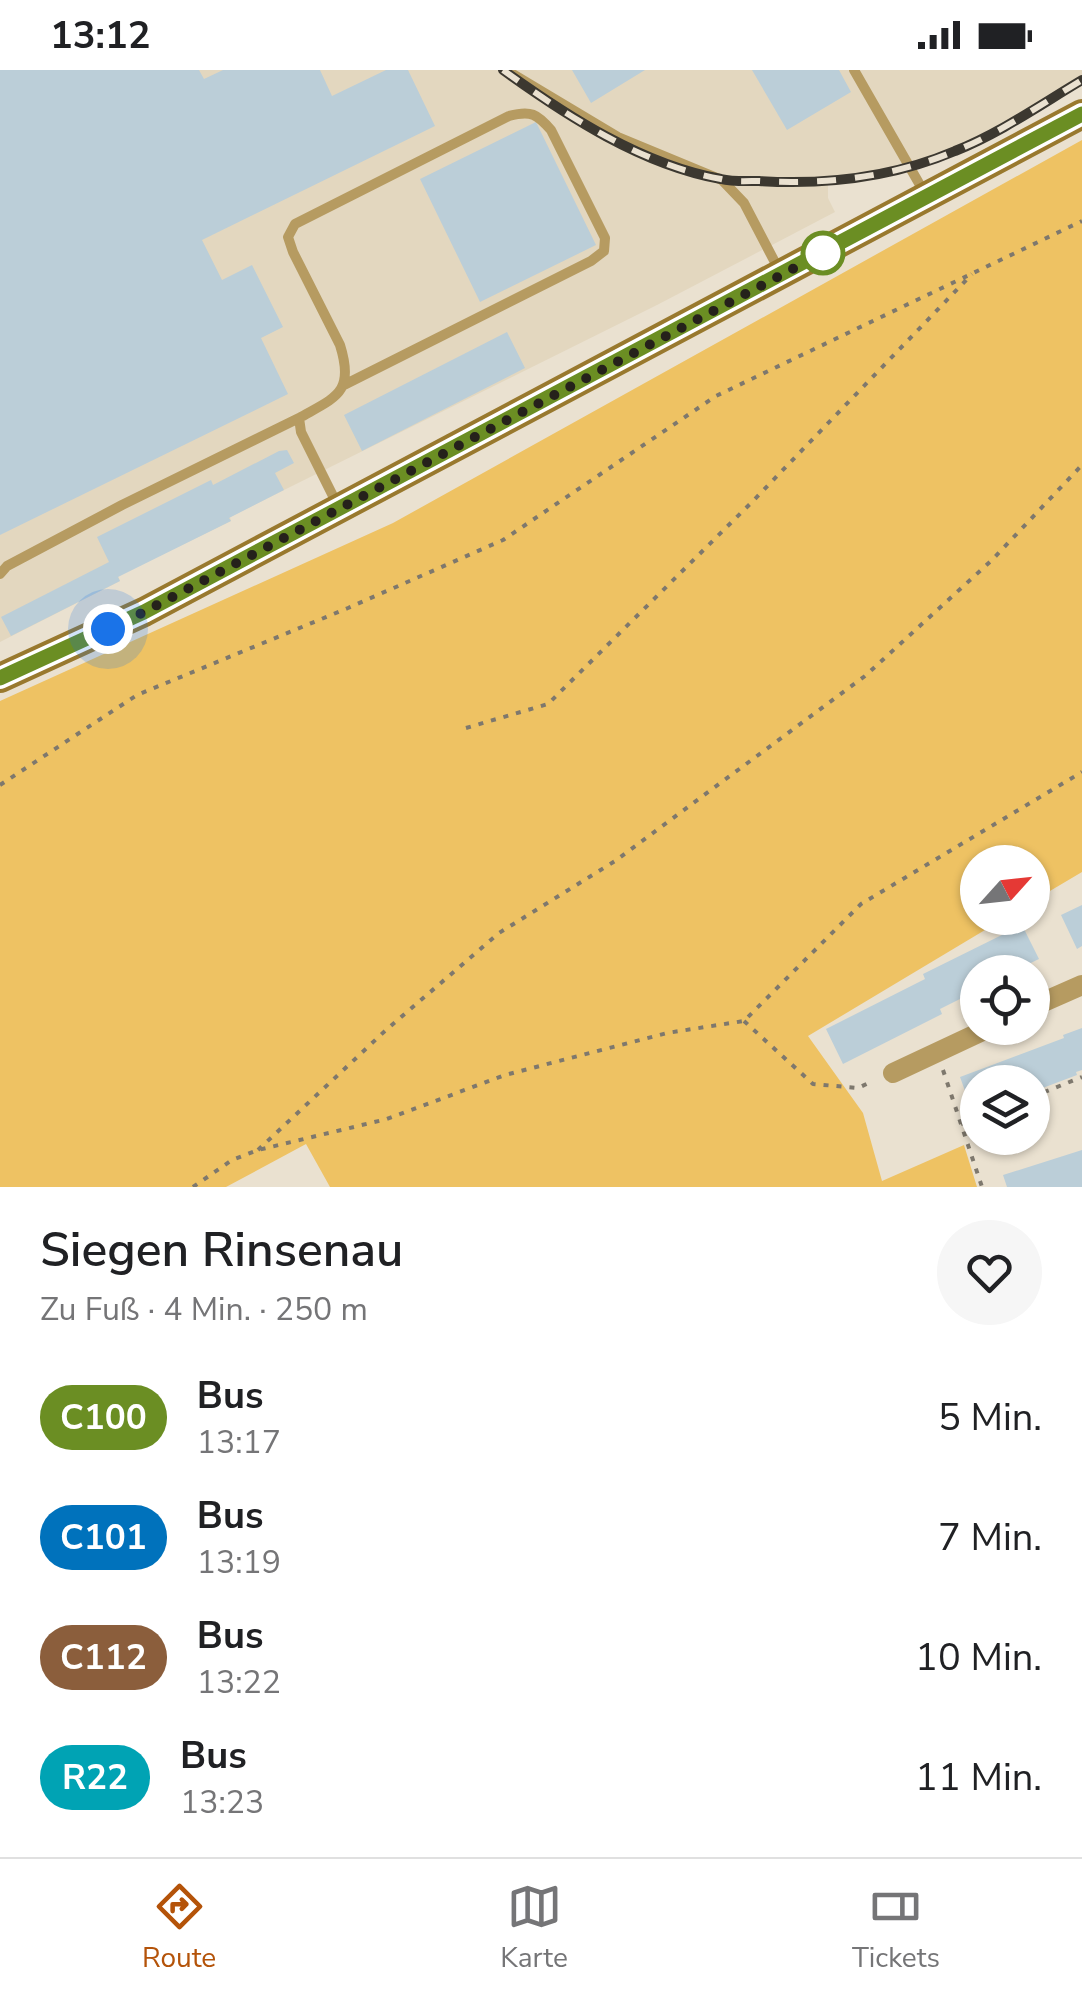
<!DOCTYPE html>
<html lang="de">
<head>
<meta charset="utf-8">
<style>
  body { margin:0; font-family:"Nunito Sans",sans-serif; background:#f6f6f6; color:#202124; height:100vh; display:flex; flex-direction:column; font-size:38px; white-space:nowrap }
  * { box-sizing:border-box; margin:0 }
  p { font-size:32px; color:#757577 }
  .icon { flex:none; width:55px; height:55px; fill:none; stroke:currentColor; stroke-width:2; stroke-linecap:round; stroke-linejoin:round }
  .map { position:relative; height:1117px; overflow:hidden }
  .sheet { display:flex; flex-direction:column; background:#fff; flex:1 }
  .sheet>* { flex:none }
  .badge { padding:0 20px; border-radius:32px; font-size:35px; line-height:65px }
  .needle { width:65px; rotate:63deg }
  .tools { position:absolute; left:960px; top:775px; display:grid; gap:20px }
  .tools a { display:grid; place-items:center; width:90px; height:90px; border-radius:50%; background:#fff; box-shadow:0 2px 8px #0004; font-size:50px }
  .you { position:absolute; width:50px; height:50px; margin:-25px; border:8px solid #fff; border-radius:50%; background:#1a73e8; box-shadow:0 0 0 15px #1a73e833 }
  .map>.badge { position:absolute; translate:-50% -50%; box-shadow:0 0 0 5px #fff }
  .round { display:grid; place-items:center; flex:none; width:105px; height:105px; border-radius:52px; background:#f6f6f6 }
  .overview { display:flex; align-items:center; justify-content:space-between; height:170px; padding:0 40px }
  h1 { font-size:48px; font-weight:600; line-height:75px }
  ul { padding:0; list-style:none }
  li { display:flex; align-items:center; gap:30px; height:120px; padding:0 40px }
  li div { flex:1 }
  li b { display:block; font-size:38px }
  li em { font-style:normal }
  li .badge { min-width:110px; font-weight:700; text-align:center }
  .status { display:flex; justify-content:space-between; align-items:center; height:70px; padding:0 50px; background:#fff; direction:ltr }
  .status svg { height:28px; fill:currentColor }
  .menu { display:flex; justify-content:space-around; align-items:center; height:140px; border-top:2px solid #e0e0e0; background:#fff; font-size:28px; color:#757577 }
  .menu a { display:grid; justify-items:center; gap:5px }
  .menu .current { color:#b45309 }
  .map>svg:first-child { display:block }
</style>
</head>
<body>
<div class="status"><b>13:12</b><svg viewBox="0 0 49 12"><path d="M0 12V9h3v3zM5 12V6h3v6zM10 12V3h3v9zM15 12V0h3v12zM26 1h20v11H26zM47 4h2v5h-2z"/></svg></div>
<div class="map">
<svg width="1082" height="1117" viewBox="0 0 1082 1117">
  <rect width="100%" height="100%" fill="#eae1d0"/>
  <path fill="#e3d7bf" d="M0 0H1082V11L940 92 887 104 828 109V128L835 142 657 235 284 420 230 447 231 451 118 506 120 511 0 572Z"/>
  <path fill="#eec263" d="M1082 70V802L1033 831 1032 792H978V848H1005L808 966 863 1043 882 1111 964 1075 977 1117H330L306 1074 226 1117H0V631L393 453Z"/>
  <path fill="#bbced8" d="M0 0H199L204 9 223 0H320L332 26 386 0H408L435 56 202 170 222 210 252 195 283 257 261 268 288 324 0 465Z
    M572 0H645L591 33Z
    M752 0H839L851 22 787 60Z
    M536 52 596 175 480 232 420 109Z
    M507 262 525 298 362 381 344 345Z
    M287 380 294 393 275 403 284 420 229 448 231 451 118 507 120 511 11 566 1 547 109 492 97 467 211 410 213 415 279 381Z
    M1082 835V876L1077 879 1061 845Z
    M1022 855 1039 889 1012 902H978V920L940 939 942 944 843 994 826 959 925 909 923 904Z
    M1082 958V1000L1076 1002 1077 1005 1032 1022V1012H978V1042L973 1043 960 1007 1064 968 1063 965Z
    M1082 1080V1117H1007L1003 1105Z"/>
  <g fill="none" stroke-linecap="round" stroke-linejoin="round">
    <path stroke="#7e786d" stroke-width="4" stroke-dasharray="5 8" stroke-linecap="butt" d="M466 658 548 634 752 432 972 204
      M0 715 137 625 348 538 503 470 716 326 1082 151
      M744 951 813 1014 858 1018 873 1011
      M943 1000 982 1117
      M1032 1027 1082 1007
      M961 1054 978 1048
      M258 1080 386 960 499 863 615 791 865 606 992 490 1082 395
      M193 1117 232 1090 258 1080 387 1049 505 1005 667 963 744 951 861 834 1082 702"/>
    <path stroke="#b69b61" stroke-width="10" d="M506 0 618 67 722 110 744 133 779 200
      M854 0 924 122
      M337 434 301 362 299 348C336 327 355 323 340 275L293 182 288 167 295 154 509 46C531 40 537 44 551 60L605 168 604 181 591 191 344 315
      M0 504 7 496 122 435 299 348"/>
    <path stroke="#b69b61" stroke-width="20" d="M1032 937 1082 915
      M893 1003 989 958"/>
    <path stroke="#99792e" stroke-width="30" d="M0 608 144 542 1082 44"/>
    <g stroke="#3c3830" stroke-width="10">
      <path id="rail" d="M503 0C567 46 642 95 721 109 733 112 747 111 759 111 825 115 894 107 955 81 1000 63 1040 35 1082 10"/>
    </g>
    <use href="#rail" stroke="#eae1d0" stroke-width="6" stroke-dasharray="19" stroke-linecap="butt"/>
  </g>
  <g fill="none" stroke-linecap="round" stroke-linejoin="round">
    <g stroke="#fff" stroke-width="22">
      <path id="line" d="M0 608 144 542 1082 44"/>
    </g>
    <use href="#line" stroke="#6b8e23" stroke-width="15"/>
    <path stroke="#25211b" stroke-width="10" stroke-dasharray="0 18" d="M108 559 144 542 823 183"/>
  </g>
  <circle fill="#fff" stroke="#6b8e23" stroke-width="5" cx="823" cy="183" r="20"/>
</svg>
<div class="tools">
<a><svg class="needle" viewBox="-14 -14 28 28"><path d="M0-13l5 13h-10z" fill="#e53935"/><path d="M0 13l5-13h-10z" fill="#757577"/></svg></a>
<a><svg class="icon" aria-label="locate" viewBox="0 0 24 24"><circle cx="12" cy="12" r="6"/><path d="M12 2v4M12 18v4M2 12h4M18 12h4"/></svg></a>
<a><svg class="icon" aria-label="layers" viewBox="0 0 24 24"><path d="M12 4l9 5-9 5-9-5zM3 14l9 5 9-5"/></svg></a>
</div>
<div class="you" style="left:108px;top:559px"></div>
</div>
<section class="sheet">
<div class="overview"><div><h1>Siegen Rinsenau</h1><p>Zu Fuß · 4 Min. · 250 m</p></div><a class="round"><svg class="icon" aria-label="heart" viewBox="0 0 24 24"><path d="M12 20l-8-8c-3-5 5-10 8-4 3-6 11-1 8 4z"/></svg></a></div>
<ul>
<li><span class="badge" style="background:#6b8e23;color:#fff">C100</span><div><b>Bus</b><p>13:17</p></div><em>5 Min.</em></li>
<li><span class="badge" style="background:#0072bc;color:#fff">C101</span><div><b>Bus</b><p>13:19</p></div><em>7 Min.</em></li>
<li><span class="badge" style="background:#8b5e3c;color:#fff">C112</span><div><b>Bus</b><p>13:22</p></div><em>10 Min.</em></li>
<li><span class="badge" style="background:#00a3b4;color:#fff">R22</span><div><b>Bus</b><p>13:23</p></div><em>11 Min.</em></li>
</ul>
</section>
<nav class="menu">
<a class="current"><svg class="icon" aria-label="directions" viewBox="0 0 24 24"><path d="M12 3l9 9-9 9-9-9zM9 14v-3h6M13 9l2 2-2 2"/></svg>Route</a>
<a><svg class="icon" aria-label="map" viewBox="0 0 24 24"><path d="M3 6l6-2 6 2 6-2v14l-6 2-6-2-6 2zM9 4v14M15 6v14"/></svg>Karte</a>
<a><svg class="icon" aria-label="tickets" viewBox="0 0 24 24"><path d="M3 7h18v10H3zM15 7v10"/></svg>Tickets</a>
</nav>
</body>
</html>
